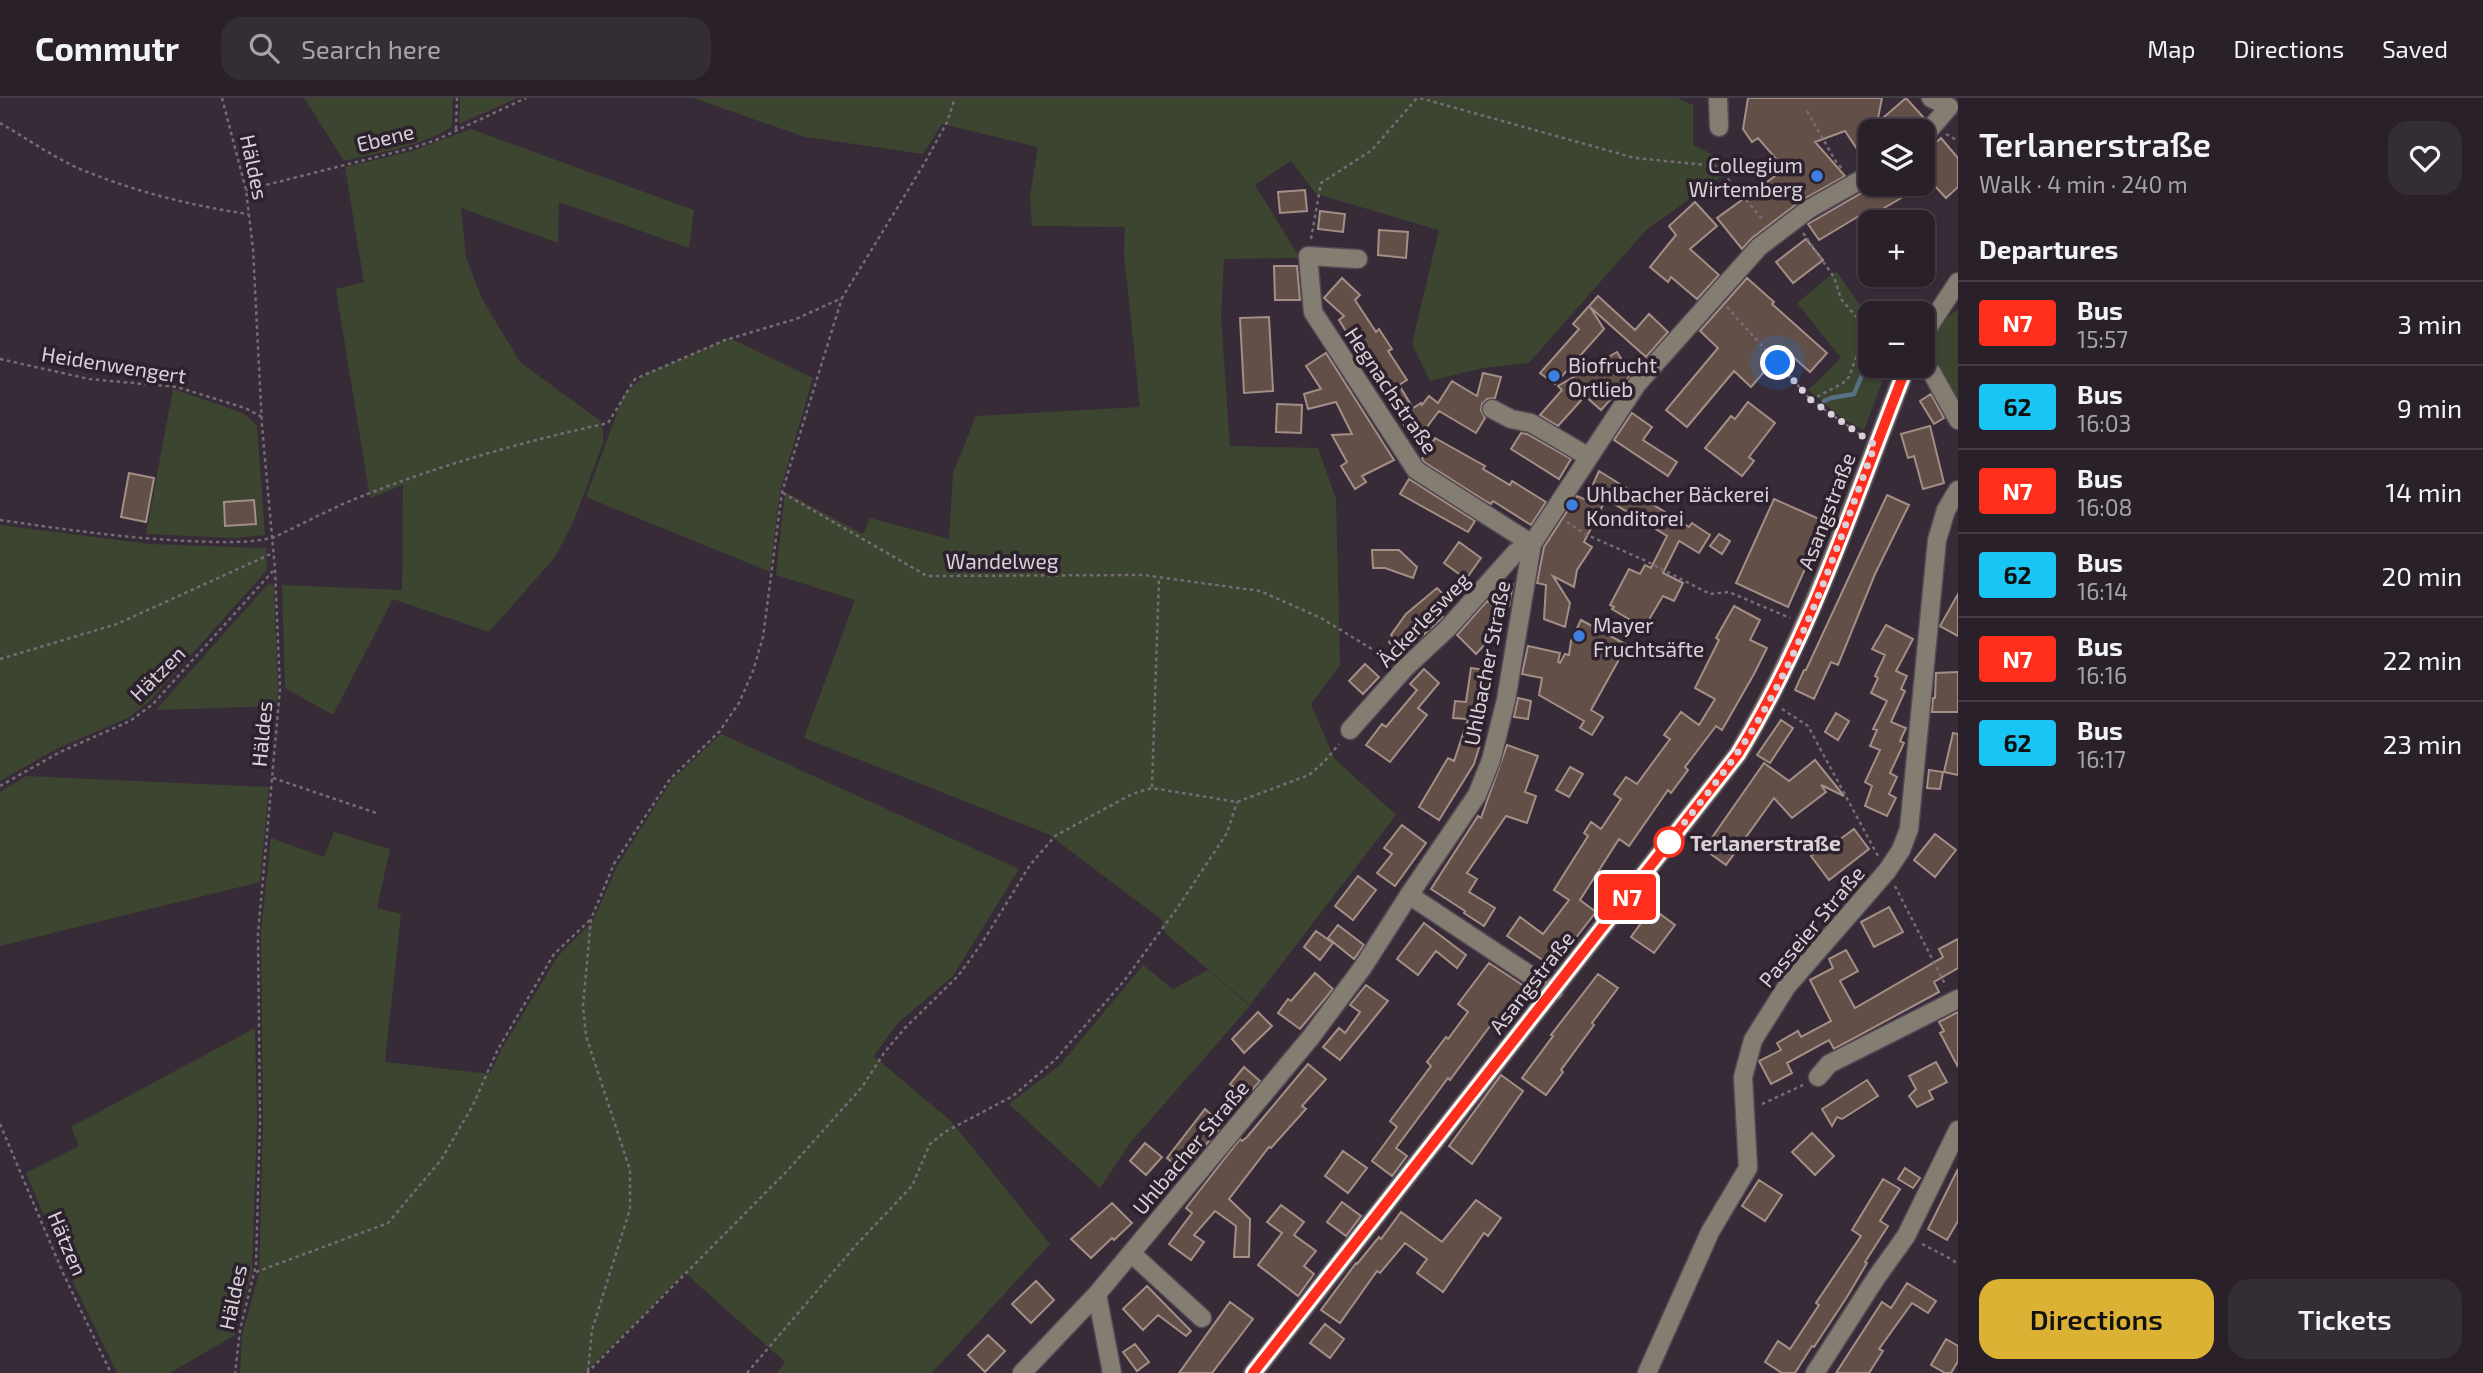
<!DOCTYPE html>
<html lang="en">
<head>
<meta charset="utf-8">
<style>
  body { margin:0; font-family:"Exo 2",sans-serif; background:#352d36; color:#f1f3f6; height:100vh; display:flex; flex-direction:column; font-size:26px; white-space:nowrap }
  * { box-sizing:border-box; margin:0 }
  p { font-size:23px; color:#a5a3a8 }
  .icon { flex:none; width:38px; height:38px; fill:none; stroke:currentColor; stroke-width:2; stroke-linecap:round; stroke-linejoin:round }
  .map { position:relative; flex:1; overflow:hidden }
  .sheet { display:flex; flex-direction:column; background:#29202a; width:525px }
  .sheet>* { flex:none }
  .badge { padding:0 14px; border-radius:5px; font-size:24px; line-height:46px }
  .fabs { position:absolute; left:1858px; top:21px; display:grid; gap:14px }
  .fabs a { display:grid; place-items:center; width:77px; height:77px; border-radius:14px; background:#29202a; box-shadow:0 2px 5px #0004,0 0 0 2px #453e47; font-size:35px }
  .you { position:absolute; width:35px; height:35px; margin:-18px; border:5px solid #fff; border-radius:50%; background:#1a73e8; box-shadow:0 0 0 10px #1a73e833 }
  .map>.badge { position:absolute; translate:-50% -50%; box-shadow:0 0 0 4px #fff }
  h2 { padding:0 21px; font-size:26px; line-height:63px }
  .round { display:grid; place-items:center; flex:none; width:74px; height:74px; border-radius:21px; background:#352d36 }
  .overview { display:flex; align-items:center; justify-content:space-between; height:119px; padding:0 21px }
  h1 { font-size:33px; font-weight:600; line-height:52px }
  .button { display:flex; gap:14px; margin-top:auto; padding:14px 21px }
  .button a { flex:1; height:80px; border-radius:21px; background:#dbb233; color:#111; font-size:28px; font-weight:600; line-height:80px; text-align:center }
  .button a+a { background:#352d36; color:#f1f3f6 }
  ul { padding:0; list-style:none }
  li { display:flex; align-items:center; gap:21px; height:84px; padding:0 21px; border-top:2px solid #453e47 }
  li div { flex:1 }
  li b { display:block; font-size:26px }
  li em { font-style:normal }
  li .badge { min-width:77px; font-weight:700; text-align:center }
  header { display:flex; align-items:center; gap:42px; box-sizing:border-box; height:98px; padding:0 35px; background:#29202a; border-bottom:2px solid #453e47 }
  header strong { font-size:33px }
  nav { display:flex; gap:38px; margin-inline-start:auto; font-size:24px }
  .search { width:490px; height:63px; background:#352d36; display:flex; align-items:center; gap:18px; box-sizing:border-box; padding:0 24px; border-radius:21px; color:#a5a3a8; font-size:26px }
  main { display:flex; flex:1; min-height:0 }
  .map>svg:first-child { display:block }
</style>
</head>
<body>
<header>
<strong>Commutr</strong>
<div class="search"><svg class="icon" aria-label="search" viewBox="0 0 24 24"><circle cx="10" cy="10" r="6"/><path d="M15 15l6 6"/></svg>Search here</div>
<nav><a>Map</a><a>Directions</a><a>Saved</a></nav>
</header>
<main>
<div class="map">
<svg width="1958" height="1275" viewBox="0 0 1958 1275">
  <rect width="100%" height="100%" fill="#372b38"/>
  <path fill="#3b452f" d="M304 0H453L452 29C419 49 381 54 344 63Z
    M460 0H518L459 26Z
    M693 0H1677L1693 7V47L1736 68 1646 132 1529 265 1483 270 1430 283 1412 246 1439 132 1316 96 1291 63 1255 87 1300 160 1224 161 1221 218 1230 348 1318 350 1336 401 1340 567 1311 606 1334 660 1396 717 1250 907 1165 835 1162 822 1048 736 804 640 855 502 776 477 785 394 863 436 870 420 949 441 953 375 976 318 1140 309 1124 156 1125 129 1032 128 1030 97 1038 49 942 26 923 56 805 39Z
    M471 31 694 112 689 150 559 104 558 145 461 110 466 159 482 201 520 264 599 322 603 332V345L574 422 555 459 489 534 393 501 333 617 285 590 282 487 402 492 403 387 370 400 336 191 364 184 345 69 412 53Z
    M1836 173 1871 223V268H1888L1864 332 1843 321 1808 292 1841 260 1797 205Z
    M1958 211V303C1945 282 1926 257 1938 231 1942 223 1952 216 1958 211Z
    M730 240 813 280 780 393 770 474 586 399 624 296 648 275Z
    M173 291 243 315 257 327 265 437 235 440 146 436Z
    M0 427 150 446 266 450 267 472 150 603 128 620 58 650 0 683Z
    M271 486 274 488 278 592 276 608 156 612 267 487Z
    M721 636 1019 771 953 878 897 926 874 958 952 1024 1050 1146 932 1275H777L785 1264 685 1175 585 1275H240L242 1237 259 1175 263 1023 261 832 271 740 324 759 334 734 390 751 377 810 401 816 385 964 490 976 501 952 558 858 593 823 617 768 672 682Z
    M26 678 269 689 260 784 0 848V694Z
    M1143 867 1173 891 1208 872 1250 908 1130 1045 1100 1090 1009 1006 1060 967Z
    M255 930 257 1023 252 1174 235 1237 170 1275H117L68 1174 26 1075 79 1048 71 1029Z"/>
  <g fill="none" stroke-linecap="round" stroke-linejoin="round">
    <path stroke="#587083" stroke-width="4.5" d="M1824 303 1831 300 1854 296 1869 260"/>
  </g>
  <path fill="#624f48" stroke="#a48f87" stroke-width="2" d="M1748 0H1882L1877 25 1906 0 1924 20 1909 33H1871V65L1867 66 1845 33 1815 44 1845 78 1802 102 1752 140 1742 151 1717 120 1785 71 1758 40 1752 44 1743 31Z
    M1941 40 1958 60V89L1946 100 1923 75V56Z
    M1877 86H1895L1903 99 1862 123 1859 118 1819 142 1808 126Z
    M1305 92 1307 113 1280 115 1278 94Z
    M1695 104 1717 128 1690 151 1719 177 1697 201 1671 179 1668 184 1650 169 1676 137 1669 128Z
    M1320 113 1345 116 1343 134 1318 131Z
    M1379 132 1408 134 1406 160 1378 157Z
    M1806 141 1823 162 1793 185 1776 164Z
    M1274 168H1297L1300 202H1275Z
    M1342 180 1360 197 1355 202 1376 234 1379 231 1392 251 1388 253 1407 282 1399 287 1413 310 1421 305 1422 307 1429 298 1438 305 1452 283 1477 298 1483 275 1501 279 1495 300 1487 301 1482 306 1481 312 1485 320 1476 335 1439 313 1415 345 1339 222 1344 218 1324 200Z
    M1747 180 1774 204 1772 206 1827 255 1810 274 1784 251 1751 289 1734 273 1687 329 1666 312 1718 250 1700 233Z
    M1598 198 1635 232 1649 216 1668 234 1646 259 1590 209 1604 231 1555 286 1540 275 1579 231 1573 226Z
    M1269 219 1273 293 1244 295 1240 220Z
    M1617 254 1631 276 1618 294 1608 300 1611 301 1601 312 1585 298 1558 328 1540 317 1562 292 1558 288Z
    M1326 255 1394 362 1362 378 1366 384 1355 391 1341 368 1347 364 1332 337 1352 336 1336 304 1308 311 1304 296 1321 291 1306 268Z
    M1931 296 1944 320 1934 326 1920 303Z
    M1748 304 1775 325 1749 359 1754 363 1742 378 1705 350 1731 318 1735 321Z
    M1277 306 1302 307 1301 335 1276 334Z
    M1632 315 1652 329 1643 342 1677 364 1668 378 1614 342Z
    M1930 328 1944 385 1923 391 1914 358 1908 360 1901 336Z
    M1521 335 1527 336 1571 361 1559 381 1511 351Z
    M1435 340 1485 368 1483 371 1510 387 1512 383 1546 404 1531 427 1493 403 1491 406 1487 404 1424 364 1422 361Z
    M1599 373 1689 429 1692 425 1710 437 1699 455 1679 443 1663 475 1683 485 1674 503 1663 498 1644 530 1612 511 1614 509 1610 507 1629 471 1640 476 1645 467 1651 470 1667 438 1606 401 1584 444 1592 449 1577 472 1574 489 1553 478 1570 505 1565 529 1544 521 1546 487 1537 485 1544 449 1577 398 1586 402Z
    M129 375 154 380 146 424 121 419Z
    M1409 381 1475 423 1468 434 1400 396Z
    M1887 397 1909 407 1875 476 1838 567 1831 564 1814 601 1795 592 1804 572H1806Z
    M1774 401 1826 424 1788 509 1736 485Z
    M254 402 256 426 225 428 224 404Z
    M1719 436 1730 443 1722 456 1710 448Z
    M1459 444 1481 460 1466 481 1444 465Z
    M1372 452H1399L1417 469 1413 480 1385 470H1373Z
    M1504 485 1513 486 1509 508 1483 537 1489 542 1476 556 1457 537 1487 503 1497 511 1500 489Z
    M1437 490 1445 498 1434 509 1443 519 1401 558 1389 544 1394 540 1391 537 1406 516Z
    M1958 496V538L1940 528Z
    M1734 508 1760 522 1750 542 1767 550 1754 576 1722 632 1716 628 1685 669 1688 672 1671 695 1668 692 1629 748 1619 741 1580 802 1596 814 1553 869 1507 838 1520 819 1543 836 1569 802 1554 792 1588 738 1584 735 1591 724 1601 731 1621 701 1614 696 1626 679 1637 686 1670 641 1664 637 1681 614 1699 627 1715 601 1695 590 1719 542 1716 540Z
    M1581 522 1627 547 1591 612 1603 619 1592 637 1580 630 1584 623 1539 597 1542 580 1522 576 1528 548 1560 555 1558 564 1560 565 1565 556 1569 557 1571 543Z
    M1886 527 1913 541 1896 573 1907 578 1901 591 1905 593 1891 624 1906 630 1900 643 1904 645 1890 675 1897 679 1889 696 1896 700 1887 718 1865 708 1872 688 1865 684 1880 652 1870 648 1877 632 1873 631 1887 603 1871 595 1878 580 1875 578 1885 557 1872 551Z
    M1365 566 1379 579 1363 596 1349 583Z
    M1471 570 1492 573 1488 595H1485L1482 640 1474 666 1439 722 1419 709 1448 660 1454 663 1468 621 1453 620 1455 603 1466 604Z
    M1424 571 1439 585 1418 610 1427 617 1390 664 1366 647 1382 626 1386 629 1417 592 1410 586Z
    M1958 574V614H1932L1933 600H1935L1936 575Z
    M1518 600 1531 603 1528 621 1514 619Z
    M1836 615 1849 623 1838 642 1825 634Z
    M1781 622 1793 630 1770 665 1757 657Z
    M1953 635 1958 636V677L1944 674Z
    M1507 647 1538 658 1525 694 1536 698 1527 725 1506 718 1467 775 1477 781 1469 794 1495 810 1484 828 1464 815 1465 813 1431 791 1478 718 1481 720Z
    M1815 662 1844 698 1821 687 1826 694 1792 720 1774 700 1726 767 1704 751 1764 665 1789 683Z
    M1570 669 1583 676 1569 699 1556 692Z
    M1929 672 1943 674 1940 691 1927 690Z
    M1402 727 1426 745 1395 788 1377 775 1392 756 1384 750Z
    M1854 731 1869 751 1829 782 1811 758 1836 739 1839 742Z
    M1935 736 1956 752 1935 779 1914 762Z
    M1358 778 1376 792 1353 822 1335 808Z
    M1889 809 1903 834 1874 849 1861 824Z
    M1652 810 1675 827 1654 855 1631 839Z
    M1424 825 1466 857 1457 870 1436 853 1418 877 1397 861Z
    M1338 827 1364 847 1354 861 1328 840Z
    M1316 833 1333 845 1320 862 1304 849Z
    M1958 841V870L1934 884 1939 894 1834 951 1829 942 1787 965 1792 975 1771 986 1759 963 1781 952 1777 945 1798 933 1801 939 1831 923 1810 882 1833 870 1829 861 1846 852 1858 873 1840 883 1855 910 1943 859 1939 851Z
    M1489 865 1533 894 1520 912 1511 905 1499 922 1496 920 1450 982 1448 980 1396 1050 1407 1058 1392 1078 1372 1063 1397 1029 1390 1023 1431 968 1427 964 1446 939 1448 941 1468 914 1458 906Z
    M1315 875 1333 891 1300 931 1278 915 1288 901 1291 903Z
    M1598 876 1618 890 1592 925 1594 927 1561 972 1563 974 1546 997 1522 980 1553 938 1551 937Z
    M1366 887 1388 903 1340 962 1323 949 1339 930 1345 935 1360 914 1350 907Z
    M1258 914 1272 928 1244 955 1232 941Z
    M1958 914V969L1940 935 1944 933 1939 924Z
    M1936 964 1947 984 1929 993 1933 1001 1917 1009 1909 998 1916 991 1909 978Z
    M1308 966 1326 981 1302 1008 1306 1011 1271 1050 1269 1049 1229 1101 1250 1121 1249 1159H1234L1236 1128 1215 1113 1194 1137 1204 1144 1191 1162 1169 1146 1192 1115 1186 1110 1240 1041 1242 1043 1247 1039Z
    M1244 969 1260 983 1246 999 1230 986Z
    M1501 977 1523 993 1472 1066 1449 1048Z
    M1867 982 1878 998 1842 1021 1837 1019 1832 1028 1822 1011Z
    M1205 1011 1223 1027 1183 1073 1167 1060Z
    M1812 1035 1834 1058 1815 1077 1792 1054Z
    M1145 1045 1162 1059 1146 1077 1130 1063Z
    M1343 1053 1367 1070 1348 1095 1325 1078Z
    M1905 1070 1920 1080 1913 1090 1898 1081Z
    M1958 1071V1123L1947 1142 1928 1131Z
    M1883 1081 1900 1091 1880 1123 1888 1128 1865 1164 1867 1165 1847 1199 1814 1249 1812 1248 1795 1275H1782L1765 1264 1778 1243 1790 1251 1819 1207 1816 1205 1861 1138 1852 1132Z
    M1759 1082 1782 1097 1765 1123 1742 1108Z
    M1476 1102 1501 1120 1488 1138 1484 1135 1443 1194 1417 1175 1427 1161 1405 1145 1380 1175 1377 1173 1340 1225 1321 1212 1356 1165 1357 1166 1379 1139 1381 1141 1401 1114 1442 1144Z
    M1342 1104 1361 1118 1346 1138 1327 1124Z
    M1112 1105 1132 1125 1114 1142 1112 1140 1091 1160 1071 1141Z
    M1281 1107 1304 1124 1294 1137 1316 1153 1304 1168 1314 1176 1298 1198 1258 1167 1282 1135 1267 1124Z
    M1036 1183 1054 1202 1031 1225 1012 1206Z
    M1907 1185 1936 1203 1928 1215 1912 1205 1879 1251 1883 1253 1869 1275H1836L1882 1204 1891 1210Z
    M1147 1188 1191 1233 1186 1238 1158 1217 1143 1232 1123 1211Z
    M1230 1204 1253 1221 1212 1275H1179Z
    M1325 1226 1344 1241 1330 1260 1310 1245Z
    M988 1237 1005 1253 985 1274 968 1257Z
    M1946 1241 1958 1248V1263L1951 1275H1945L1931 1267Z
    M1135 1246 1149 1264 1137 1273 1123 1254Z"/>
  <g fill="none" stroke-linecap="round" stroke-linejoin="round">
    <g stroke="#544955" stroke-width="21">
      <path id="minor" d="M1718 0 1719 29
        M1931 0 1949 9
        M1923 39 1949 9
        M1358 161 1308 158 1313 214 1416 372 1532 446
        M1923 237 1958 184
        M1918 268 1932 275 1958 322
        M1492 311 1511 321 1531 325 1589 359
        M1350 632 1405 570 1448 530 1516 454 1532 446
        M1409 797 1554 893
        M1818 979 1829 966 1958 901
        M1131 1155 1202 1220
        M1097 1196 1112 1275
        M1022 1275 1097 1196 1311 939 1363 869 1409 797 1477 697 1491 662 1506 602 1532 446 1637 286 1759 149 1809 111 1871 76
        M1253 1275 1738 656C1811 534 1855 399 1907 268
        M1647 1275 1710 1134 1748 1070 1743 979 1753 942 1787 888 1887 773 1901 752 1909 731 1937 442 1946 412 1958 392
        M1815 1275 1876 1180 1906 1138 1958 1032"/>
    </g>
    <path stroke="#766c77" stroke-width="2.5" stroke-dasharray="3.5 3.5" stroke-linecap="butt" d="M222 0 246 92 253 151 262 328 275 471 280 591 258 836 260 1023 256 1167 240 1232 235 1275
      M1420 0 1635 60 1717 68 1764 123
      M1807 13 1835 62 1843 72
      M0 25C26 40 53 59 80 71 133 93 192 108 248 116
      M456 31 457 0
      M1946 36 1958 43
      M246 92 412 50 436 42 526 0
      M1803 135 1834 179 1841 201 1859 222 1867 245
      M1311 141 1321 85 1372 52 1417 0
      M1727 209 1811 302 1864 339
      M0 261 89 281 177 289 245 310 262 319
      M1811 302 1843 285 1849 279 1860 249 1871 245
      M783 395 927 478 1143 477 1260 493 1321 520 1390 562
      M0 422C62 431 124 440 187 443 216 444 243 446 272 440 303 426 333 409 365 397 443 366 526 343 608 325L635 281 725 242 796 221 842 200 924 66 947 24 955 0
      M1567 424 1587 437 1644 462 1710 496 1729 494 1790 520
      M0 561 117 526 273 455
      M1782 611 1808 628 1878 758
      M273 680 379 716
      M0 688 60 654 130 623 153 606 273 473
      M1152 689 1159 479
      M1895 788 1946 888
      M1762 1006 1803 987
      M0 1026 63 1175 111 1275
      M1922 1146 1953 1162 1958 1167
      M256 1174 388 1125 441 1062 473 1007 498 951 554 856 590 822
      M588 1273 592 1232 630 1111V1072L586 938 583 907 591 821 614 766 670 681 719 634 739 605 753 573 763 539 782 394 842 200
      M587 1275 788 1072 862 989 884 955 905 930 958 878 982 845 1030 767 1055 738 1132 696 1152 690 1237 704 1309 677 1324 664 1339 646
      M747 1275 857 1146 912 1088 930 1046 945 1034 1013 998 1055 962 1124 883 1178 809 1227 735 1237 704"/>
    <use href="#minor" stroke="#847d72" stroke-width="18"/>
  </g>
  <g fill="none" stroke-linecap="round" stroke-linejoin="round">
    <g stroke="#fff" stroke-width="16">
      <path id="line" d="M1253 1275 1738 656C1812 535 1855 399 1907 268"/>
    </g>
    <use href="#line" stroke="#ff2e1d" stroke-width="10"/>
    <path stroke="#d8d1d9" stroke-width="7" stroke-dasharray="0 12.6" d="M1669 744C1703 701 1739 658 1766 609 1812 527 1842 435 1875 347L1811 302 1778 265"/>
  </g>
  <g fill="#3f7fe0" stroke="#2c212d" stroke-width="2.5">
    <circle cx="1817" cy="78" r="7"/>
    <circle cx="1554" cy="278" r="7"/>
    <circle cx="1572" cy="407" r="7"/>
    <circle cx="1579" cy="538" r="7"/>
  </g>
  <circle fill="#fff" stroke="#ff2e1d" stroke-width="3.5" cx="1669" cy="744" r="14"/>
  <g text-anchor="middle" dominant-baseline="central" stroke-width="7" stroke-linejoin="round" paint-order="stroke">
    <g font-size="21" fill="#d8d1d9" stroke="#2c212d">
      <text transform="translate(385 39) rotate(-14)">Ebene</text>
      <text transform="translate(255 69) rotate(78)">Häldes</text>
      <text transform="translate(114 266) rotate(9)">Heidenwengert</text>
      <text transform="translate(1392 292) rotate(56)">Hegnachstraße</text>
      <text transform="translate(1826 413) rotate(-69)">Asangstraße</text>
      <text x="1002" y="462">Wandelweg</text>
      <text transform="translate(1423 521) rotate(-46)">Äckerlesweg</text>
      <text transform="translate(1486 565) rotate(-79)">Uhlbacher Straße</text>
      <text transform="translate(157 575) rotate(-45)">Hätzen</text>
      <text transform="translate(261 636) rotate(-85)">Häldes</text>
      <text transform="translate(1811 828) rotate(-50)">Passeier Straße</text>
      <text transform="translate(1531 884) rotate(-52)">Asangstraße</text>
      <text transform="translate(1190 1049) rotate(-50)">Uhlbacher Straße</text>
      <text transform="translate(68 1145) rotate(67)">Hätzen</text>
      <text transform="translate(232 1199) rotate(-78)">Häldes</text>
    </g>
    <g font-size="21" fill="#d8d1d9" stroke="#2c212d" text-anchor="start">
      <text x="1803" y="66" text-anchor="end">Collegium<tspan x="1803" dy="24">Wirtemberg</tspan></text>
      <text x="1568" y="266">Biofrucht<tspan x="1568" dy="24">Ortlieb</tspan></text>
      <text x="1586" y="395">Uhlbacher Bäckerei<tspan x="1586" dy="24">Konditorei</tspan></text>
      <text x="1593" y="526">Mayer<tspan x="1593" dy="24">Fruchtsäfte</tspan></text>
    </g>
    <g font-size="21" font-weight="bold" fill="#d8d1d9" stroke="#2c212d" text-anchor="start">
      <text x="1690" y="744">Terlanerstraße</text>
    </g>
  </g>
</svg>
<div class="fabs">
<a><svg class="icon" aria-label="layers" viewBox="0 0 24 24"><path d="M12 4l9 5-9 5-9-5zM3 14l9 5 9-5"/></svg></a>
<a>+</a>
<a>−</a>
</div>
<div class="you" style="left:1778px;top:265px"></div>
<b class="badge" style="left:1627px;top:799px;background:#ff2e1d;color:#fff">N7</b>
</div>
<section class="sheet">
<div class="overview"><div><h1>Terlanerstraße</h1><p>Walk · 4 min · 240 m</p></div><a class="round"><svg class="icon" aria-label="heart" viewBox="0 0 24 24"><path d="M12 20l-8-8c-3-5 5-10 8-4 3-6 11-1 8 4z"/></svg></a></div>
<h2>Departures</h2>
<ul>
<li><span class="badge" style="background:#ff2e1d;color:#fff">N7</span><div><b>Bus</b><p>15:57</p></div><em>3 min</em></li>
<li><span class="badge" style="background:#18c5f4;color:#111">62</span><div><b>Bus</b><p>16:03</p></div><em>9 min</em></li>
<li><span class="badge" style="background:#ff2e1d;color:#fff">N7</span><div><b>Bus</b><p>16:08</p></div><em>14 min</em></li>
<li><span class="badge" style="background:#18c5f4;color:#111">62</span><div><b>Bus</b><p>16:14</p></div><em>20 min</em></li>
<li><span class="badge" style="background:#ff2e1d;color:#fff">N7</span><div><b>Bus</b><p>16:16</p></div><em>22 min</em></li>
<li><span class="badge" style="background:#18c5f4;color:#111">62</span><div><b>Bus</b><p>16:17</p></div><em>23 min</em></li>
</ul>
<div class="button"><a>Directions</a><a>Tickets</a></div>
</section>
</main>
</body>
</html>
